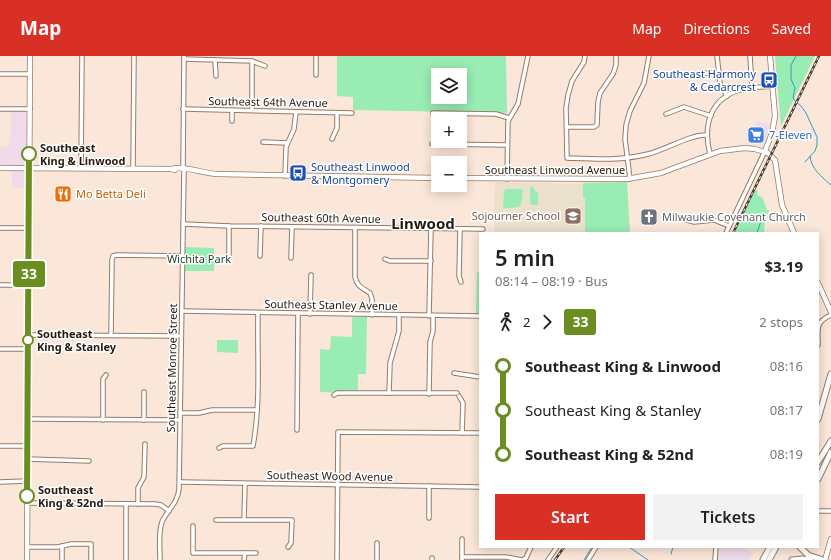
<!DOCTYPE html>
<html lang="en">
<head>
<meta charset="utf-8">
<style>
  :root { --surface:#fff; --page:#f2f2f2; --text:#222; --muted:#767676; --accent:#d93025 }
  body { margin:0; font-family:"Noto Sans",sans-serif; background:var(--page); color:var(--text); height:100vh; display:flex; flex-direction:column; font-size:15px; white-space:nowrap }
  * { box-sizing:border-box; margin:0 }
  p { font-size:13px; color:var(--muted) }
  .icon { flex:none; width:22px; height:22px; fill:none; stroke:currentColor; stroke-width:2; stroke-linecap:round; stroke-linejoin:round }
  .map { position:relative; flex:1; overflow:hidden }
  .panel { position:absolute; left:479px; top:176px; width:340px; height:316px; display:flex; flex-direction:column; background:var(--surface); border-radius:0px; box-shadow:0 2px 10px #0003 }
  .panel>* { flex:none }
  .badge { padding:0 8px; border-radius:3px; font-size:14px; line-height:26px }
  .controls { position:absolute; left:431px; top:12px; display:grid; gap:8px }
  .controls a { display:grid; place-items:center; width:36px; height:36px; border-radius:0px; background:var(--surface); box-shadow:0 2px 10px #0003; font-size:20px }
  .map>.badge { position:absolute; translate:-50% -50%; box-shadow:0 0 0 2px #fff }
  .legs { display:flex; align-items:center; gap:6px; height:44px; padding:0 16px; font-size:13px }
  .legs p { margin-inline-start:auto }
  .head { display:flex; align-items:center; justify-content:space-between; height:68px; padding:0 16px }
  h1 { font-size:22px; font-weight:600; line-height:30px }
  .cta { display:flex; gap:8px; margin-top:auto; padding:8px 16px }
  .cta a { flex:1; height:46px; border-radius:0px; background:var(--accent); color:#fff; font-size:16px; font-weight:600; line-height:46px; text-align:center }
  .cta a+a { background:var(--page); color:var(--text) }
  ul { padding:0 16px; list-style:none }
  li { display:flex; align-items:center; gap:14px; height:44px; font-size:15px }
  li i { display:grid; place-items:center; width:6px; height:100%; margin:0 5px; background:currentColor }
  li i::after { content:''; width:10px; height:10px; margin:-5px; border:3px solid; border-radius:50%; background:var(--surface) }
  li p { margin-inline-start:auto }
  li:first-child i { background:linear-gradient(#0000 50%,currentColor 0) }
  li:last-child i { background:linear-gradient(currentColor 50%,#0000 0) }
  header { display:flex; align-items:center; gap:24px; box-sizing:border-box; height:56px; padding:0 20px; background:var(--accent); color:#fff }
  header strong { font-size:19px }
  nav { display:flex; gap:22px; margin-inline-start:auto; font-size:14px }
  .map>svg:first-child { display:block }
  .commercial { fill:#efdbe9 }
  .education { fill:#ebe0cc }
  .green { fill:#99ecb3; fill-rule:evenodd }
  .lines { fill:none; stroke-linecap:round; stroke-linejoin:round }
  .stream { stroke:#349cbb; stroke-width:1 }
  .minor-casing { stroke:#977a65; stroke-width:5.5 }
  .major-casing { stroke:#977a65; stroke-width:6 }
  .highway-casing { stroke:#977a65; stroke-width:7 }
  .minor { stroke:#fff; stroke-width:3.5 }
  .major { stroke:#fff; stroke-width:4.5 }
  .highway { stroke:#fff; stroke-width:5 }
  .rail-casing { stroke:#483c32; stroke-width:2.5 }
  .rail { stroke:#fff; stroke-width:1; stroke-dasharray:3; stroke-linecap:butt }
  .line-1-casing { stroke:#fff; stroke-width:9 }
  .line-1 { stroke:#6b8e23; stroke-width:6 }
  .stop-1-dot { fill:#fff; stroke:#6b8e23; stroke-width:2 }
  .labels { text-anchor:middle; stroke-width:3; stroke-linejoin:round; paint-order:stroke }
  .transit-label { font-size:11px; fill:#164399; stroke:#fff; text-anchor:end }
  .street-label { font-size:11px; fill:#251a11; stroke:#fff }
  .shop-label { font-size:11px; fill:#366cbe; stroke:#fff; text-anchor:start }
  .stop-label { font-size:11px; font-weight:bold; fill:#251a11; stroke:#fff; text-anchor:start }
  .food-label { font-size:11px; fill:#c56008; stroke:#fff; text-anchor:start }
  .education-label { font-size:11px; fill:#785e54; stroke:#fff; text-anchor:end }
  .worship-label { font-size:11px; fill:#5b616d; stroke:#fff; text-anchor:start }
  .park-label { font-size:11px; fill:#163e25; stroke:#fff }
  .district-label { font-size:15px; font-weight:bold; fill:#251a11; stroke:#fff }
</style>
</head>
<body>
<header>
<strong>Map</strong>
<nav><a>Map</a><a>Directions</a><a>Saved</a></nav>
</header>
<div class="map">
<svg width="831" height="504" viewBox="0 0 831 504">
  <rect width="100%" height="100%" fill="#fbe7d9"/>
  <!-- commercial -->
  <g class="commercial">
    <polygon points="11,51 26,51 26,132 12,132 12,115 0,115 0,91 9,91 9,82 11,81"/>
    <polygon points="756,65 770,68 765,87 762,89 750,87 755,74"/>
    <polygon points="719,491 741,491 753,497 750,504 718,504"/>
  </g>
  <!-- education -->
  <polygon class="education" points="495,126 583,128 583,142 585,142 585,177 494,177"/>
  <!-- green -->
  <g class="green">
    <path d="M 337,0 L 506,0 L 507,57 L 353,54 L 353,41 L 337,40 ZM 438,19 L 460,19 L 460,41 L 438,41 Z"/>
    <polygon points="775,0 815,0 781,70"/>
    <polygon points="627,126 630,177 585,177 585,142 583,142 583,127"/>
    <polygon points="533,130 534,134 538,137 538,149 532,149 530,147 530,131"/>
    <polygon points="506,133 523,133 522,143 520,150 513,152 503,152 504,135"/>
    <polygon points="755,134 758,135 757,139 763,142 767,154 769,154 765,165 764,177 734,177"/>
    <polygon points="185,191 214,192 214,215 185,215"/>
    <polygon points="477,216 480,216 480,257 476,257"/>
    <polygon points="352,261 367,261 366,318 358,318 358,334 346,334 346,337 320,336 320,293 330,294 331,280 352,281"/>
    <polygon points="217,284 238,284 238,297 217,296"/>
  </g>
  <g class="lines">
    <!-- stream -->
    <g class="stream">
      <polyline points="796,0 791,9 791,23 795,32 793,41 795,45 801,50 806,57 817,81 817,89 815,95 805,106"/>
      <path d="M 810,100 C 811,113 822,121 831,129"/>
      <polyline points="757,177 764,156"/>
      <polyline points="629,491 648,504"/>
      <polyline points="671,498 673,491"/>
      <polyline points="584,504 592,491"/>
    </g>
    <!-- minor casing -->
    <g class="minor-casing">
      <g id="minor">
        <path d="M 585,0 L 584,6 L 572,25 L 568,39 L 566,52 L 567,102 C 594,103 621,105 648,98 C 665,94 691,78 707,79"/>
        <polyline points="717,0 720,27 727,40"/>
        <polyline points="750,0 752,31"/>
        <polyline points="184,3 252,5 265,10"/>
        <polyline points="215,4 216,20"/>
        <polyline points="0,18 30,18"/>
        <polyline points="316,19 316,0"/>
        <polyline points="680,20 719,16"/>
        <polyline points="0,53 30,53"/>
        <polyline points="183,53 352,57"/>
        <polyline points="252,54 252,5"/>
        <polyline points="433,57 496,58 509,62"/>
        <polyline points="666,58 684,51 711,60"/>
        <polyline points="232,65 232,54"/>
        <polyline points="567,71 594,71 597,69 598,46 600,37 613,18 616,9 616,0"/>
        <polyline points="332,83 337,72 337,57"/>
        <polyline points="263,86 287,87"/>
        <polyline points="432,88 507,89"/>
        <path d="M 710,98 C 703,71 709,44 739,34 C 750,31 762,31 773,30"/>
        <polyline points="81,112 82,0"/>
        <polyline points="133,112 134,0"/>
        <polyline points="183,112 184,0"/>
        <polyline points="285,120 286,91 294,73 296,56"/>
        <polyline points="507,123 508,65 518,48 528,0"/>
        <polyline points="630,123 625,83 626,69 630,55 644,27 649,0"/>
        <polyline points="687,164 694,166 714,164 729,170"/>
        <polyline points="183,168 229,170 483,173"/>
        <polyline points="0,172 29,172"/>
        <path d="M 355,172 L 355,221 C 357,231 363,232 370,237 L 372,243 L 372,259"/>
        <polyline points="460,173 459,220 461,226"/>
        <polyline points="726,177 765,95"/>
        <polyline points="229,199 229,170"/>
        <polyline points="260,200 261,170"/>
        <polyline points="291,202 292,171"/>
        <polyline points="385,203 390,205 431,205"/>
        <polyline points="0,229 29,229"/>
        <polyline points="182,255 480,260"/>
        <polyline points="310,258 311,219"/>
        <polyline points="429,260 431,173"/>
        <polyline points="28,279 181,280"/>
        <polyline points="111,279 112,204 113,200 117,199 183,200"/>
        <path d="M 818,289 C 818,273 815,266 831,259"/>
        <polyline points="0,293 28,293"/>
        <polyline points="454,317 480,321"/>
        <polyline points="144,336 144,364"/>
        <polyline points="389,337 390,307 399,275 399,259"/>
        <polyline points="429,338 430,286 433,275 433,260"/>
        <polyline points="334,339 337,337 457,337"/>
        <polyline points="459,340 463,347 462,377"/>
        <polyline points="180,357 199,357 212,354 257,354"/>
        <polyline points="28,363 179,364"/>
        <polyline points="103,364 103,323 106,319"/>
        <polyline points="297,374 298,257"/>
        <polyline points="0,390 27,390"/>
        <path d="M 219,392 L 223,390 L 253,390 C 261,346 257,301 258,257"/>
        <polyline points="27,403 89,405"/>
        <polyline points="0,426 27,425"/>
        <polyline points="180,426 480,431"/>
        <polyline points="429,430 429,462"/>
        <polyline points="27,447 155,448 161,449 169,455"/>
        <polyline points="138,448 138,432 144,421 145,388"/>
        <polyline points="818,455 831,455"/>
        <polyline points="216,464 292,464 291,487 288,491"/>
        <polyline points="244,464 245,428"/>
        <polyline points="193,470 193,497 256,497"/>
        <polyline points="62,490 62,504"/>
        <polyline points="27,491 58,491 71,488 91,488 91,504"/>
        <polyline points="462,501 506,501 522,504 526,502 531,491"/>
        <polyline points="432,502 432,504"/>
        <polyline points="126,504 126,448"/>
        <path d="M 160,504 C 160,492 158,477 162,466 C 167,454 178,447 179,433 L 184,115"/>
        <polyline points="244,504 245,497"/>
        <polyline points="337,504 338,376 480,377"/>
        <polyline points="377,504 377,487"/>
        <polyline points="462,504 462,483"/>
        <polyline points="548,504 557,491"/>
        <polyline points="588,504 596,491"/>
        <polyline points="715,504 716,491"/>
      </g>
    </g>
    <!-- major casing -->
    <g class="major-casing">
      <g id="major">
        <polyline points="765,95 772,77 775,60 770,0"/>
        <polyline points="0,112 172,113 175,114"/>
        <path d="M 172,113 C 182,109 205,118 218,118 L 438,122"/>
        <polyline points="460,122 627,123 661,117 720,95 745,92 755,93 768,97 775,104 782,149 794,177"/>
        <polyline points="818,227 831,256"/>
        <polyline points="27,504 30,0"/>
        <polyline points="825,504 831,483"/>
      </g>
    </g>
    <!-- highway casing -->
    <g class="highway-casing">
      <g id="highway">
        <polyline points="818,363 831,318"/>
        <polyline points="818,406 831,385"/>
        <polyline points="818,423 831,396"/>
        <polyline points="800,491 808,499 823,504"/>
        <polyline points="763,504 770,491"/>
        <polyline points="769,504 776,491"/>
        <polyline points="792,504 802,503 811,504"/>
      </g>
    </g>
    <!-- minor -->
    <use href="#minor" class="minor"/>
    <!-- major -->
    <use href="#major" class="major"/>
    <!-- highway -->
    <use href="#highway" class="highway"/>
    <!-- rail casing -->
    <g class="rail-casing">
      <g id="rail">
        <polyline points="733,177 819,0"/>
        <polyline points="555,504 564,491"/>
      </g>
    </g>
    <!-- rail -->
    <use href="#rail" class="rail"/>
  </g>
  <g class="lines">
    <!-- line-1 casing -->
    <g class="line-1-casing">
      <polyline id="line-1" points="27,440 29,98"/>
    </g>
    <!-- line-1 -->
    <use href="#line-1" class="line-1"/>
  </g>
  <!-- icons -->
  <defs>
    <g id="bus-square" transform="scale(0.9)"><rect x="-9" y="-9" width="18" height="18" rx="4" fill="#1a4fb4" stroke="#fff"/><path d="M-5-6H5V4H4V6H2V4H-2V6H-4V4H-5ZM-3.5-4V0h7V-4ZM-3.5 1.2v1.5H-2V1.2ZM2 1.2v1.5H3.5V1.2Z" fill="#fff"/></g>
    <g id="supermarket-square" transform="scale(0.9)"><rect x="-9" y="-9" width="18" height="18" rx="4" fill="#3f7fe0" stroke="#fff"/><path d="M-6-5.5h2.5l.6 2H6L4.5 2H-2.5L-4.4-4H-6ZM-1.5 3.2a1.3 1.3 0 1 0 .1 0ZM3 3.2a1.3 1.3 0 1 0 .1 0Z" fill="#fff"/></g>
    <g id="restaurant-square" transform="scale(0.9)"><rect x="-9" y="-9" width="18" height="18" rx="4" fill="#e8710a" stroke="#fff"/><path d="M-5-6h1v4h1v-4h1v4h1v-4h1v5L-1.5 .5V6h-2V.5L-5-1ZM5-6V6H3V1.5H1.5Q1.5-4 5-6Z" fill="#fff"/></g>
    <g id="school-square" transform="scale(0.9)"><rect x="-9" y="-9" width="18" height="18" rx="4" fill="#8d6e63" stroke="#fff"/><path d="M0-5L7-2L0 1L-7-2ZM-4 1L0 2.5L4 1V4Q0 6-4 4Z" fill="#fff"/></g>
    <g id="church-square" transform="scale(0.9)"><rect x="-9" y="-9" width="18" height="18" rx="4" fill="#6b7280" stroke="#fff"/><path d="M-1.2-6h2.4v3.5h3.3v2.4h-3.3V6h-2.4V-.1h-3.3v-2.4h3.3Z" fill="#fff"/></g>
  </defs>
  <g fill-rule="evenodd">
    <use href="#bus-square" x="769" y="24"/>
    <use href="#supermarket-square" x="756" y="79"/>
    <use href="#bus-square" x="298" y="117"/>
    <use href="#restaurant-square" x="63" y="138"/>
    <use href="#school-square" x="573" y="160"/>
    <use href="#church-square" x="649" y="161"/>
  </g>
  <!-- markers -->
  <g class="stop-1-dot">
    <circle cx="29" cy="98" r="7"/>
    <circle cx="28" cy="284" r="5"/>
    <circle cx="27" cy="440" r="7"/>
  </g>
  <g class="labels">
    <!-- transit labels -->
    <g class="transit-label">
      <text x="756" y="22">Southeast Harmony<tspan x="756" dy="13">&amp; Cedarcrest</tspan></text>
      <text x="311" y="115" text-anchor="start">Southeast Linwood<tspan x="311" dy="13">&amp; Montgomery</tspan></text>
    </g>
    <!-- street labels -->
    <g class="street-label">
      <text transform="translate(268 46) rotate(1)" y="4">Southeast 64th Avenue</text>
      <text x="555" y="118">Southeast Linwood Avenue</text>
      <text transform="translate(321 162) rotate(1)" y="4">Southeast 60th Avenue</text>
      <text transform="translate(331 249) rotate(1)" y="4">Southeast Stanley Avenue</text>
      <text transform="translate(172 312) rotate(-89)" y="4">Southeast Monroe Street</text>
      <text transform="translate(330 420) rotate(1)" y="4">Southeast Wood Avenue</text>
    </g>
    <!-- shop labels -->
    <g class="shop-label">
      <text x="769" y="83">7-Eleven</text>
    </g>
    <!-- stop labels -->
    <g class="stop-label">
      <text x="40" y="96">Southeast<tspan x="40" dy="13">King &amp; Linwood</tspan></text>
      <text x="37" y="282">Southeast<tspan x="37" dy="13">King &amp; Stanley</tspan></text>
      <text x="38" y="438">Southeast<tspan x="38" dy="13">King &amp; 52nd</tspan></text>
    </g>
    <!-- food labels -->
    <g class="food-label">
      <text x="76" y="142">Mo Betta Deli</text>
    </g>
    <!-- education labels -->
    <g class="education-label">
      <text x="560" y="164">Sojourner School</text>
    </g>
    <!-- worship labels -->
    <g class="worship-label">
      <text x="662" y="165">Milwaukie Covenant Church</text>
    </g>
    <!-- park labels -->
    <g class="park-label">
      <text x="199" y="207">Wichita Park</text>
    </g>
    <!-- district labels -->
    <g class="district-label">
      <text x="423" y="173">Linwood</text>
    </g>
  </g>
</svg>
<div class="controls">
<a><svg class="icon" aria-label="layers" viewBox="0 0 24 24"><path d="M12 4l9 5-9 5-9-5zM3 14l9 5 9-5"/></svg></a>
<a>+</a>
<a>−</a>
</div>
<b class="badge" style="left:29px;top:218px;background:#6b8e23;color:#fff">33</b>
<section class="panel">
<div class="head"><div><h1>5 min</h1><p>08:14 – 08:19 · Bus</p></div><b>$3.19</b></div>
<div class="legs"><svg class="icon" aria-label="walk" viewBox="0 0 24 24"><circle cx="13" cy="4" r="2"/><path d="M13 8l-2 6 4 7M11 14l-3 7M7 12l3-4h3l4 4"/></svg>2<svg class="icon" aria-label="forward" viewBox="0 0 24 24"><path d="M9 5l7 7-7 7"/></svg><b class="badge" style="background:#6b8e23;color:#fff">33</b><p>2 stops</p></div>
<ul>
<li><i style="color:#6b8e23"></i><b>Southeast King &amp; Linwood</b><p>08:16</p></li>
<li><i style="color:#6b8e23"></i><span>Southeast King &amp; Stanley</span><p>08:17</p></li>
<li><i style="color:#6b8e23"></i><b>Southeast King &amp; 52nd</b><p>08:19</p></li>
</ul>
<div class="cta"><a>Start</a><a>Tickets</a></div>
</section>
</div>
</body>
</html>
